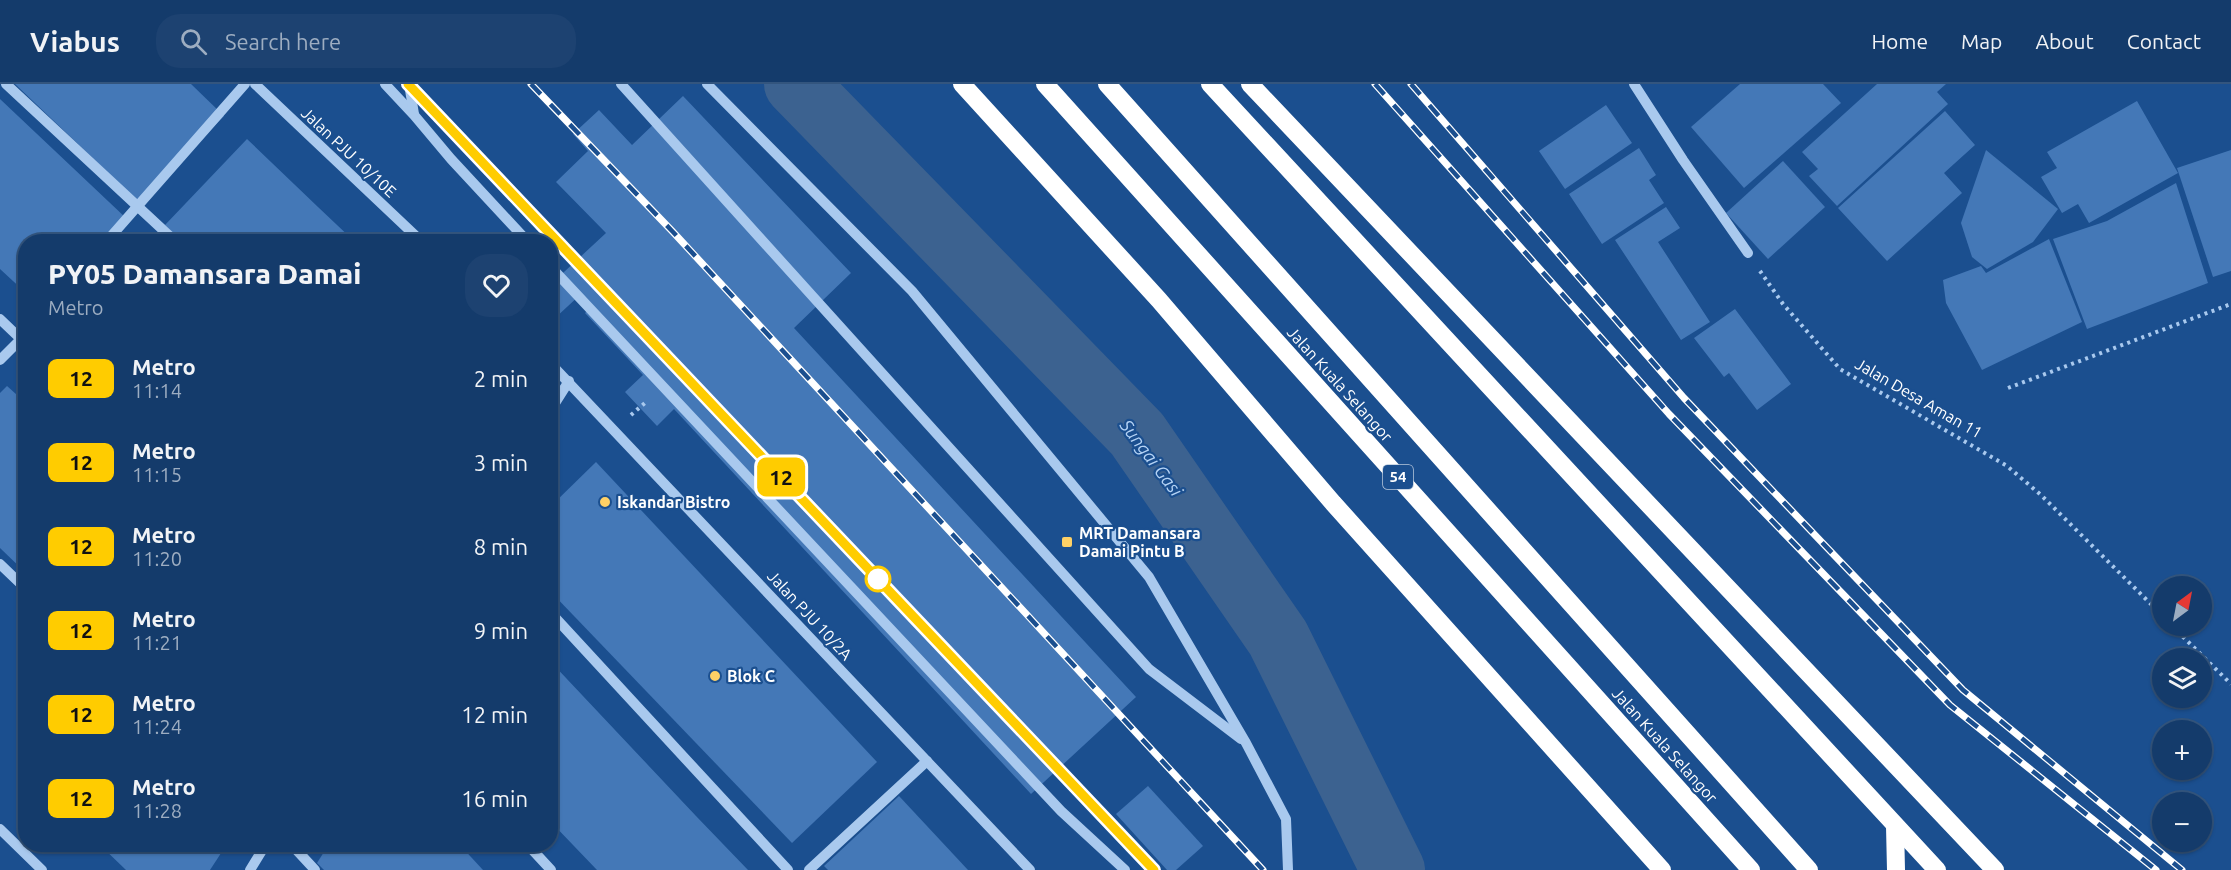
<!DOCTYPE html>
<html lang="en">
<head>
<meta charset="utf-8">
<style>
  :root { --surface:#143b6b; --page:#1d4271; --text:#f1f3f6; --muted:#9dadc1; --line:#33557e }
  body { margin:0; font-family:Ubuntu,sans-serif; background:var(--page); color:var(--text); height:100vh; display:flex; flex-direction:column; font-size:22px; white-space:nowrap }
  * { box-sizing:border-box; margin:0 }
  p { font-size:20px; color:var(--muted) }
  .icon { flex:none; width:33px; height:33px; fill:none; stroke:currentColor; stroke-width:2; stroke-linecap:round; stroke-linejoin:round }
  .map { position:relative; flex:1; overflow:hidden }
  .details { position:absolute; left:18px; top:150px; width:540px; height:618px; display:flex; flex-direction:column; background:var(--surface); border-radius:24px; box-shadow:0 2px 4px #0004,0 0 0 2px var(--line) }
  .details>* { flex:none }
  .badge { padding:0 12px; border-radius:9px; font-size:21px; line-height:39px }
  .needle { width:39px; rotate:32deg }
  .fabs { position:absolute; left:2152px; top:492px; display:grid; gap:12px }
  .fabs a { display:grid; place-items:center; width:60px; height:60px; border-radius:50%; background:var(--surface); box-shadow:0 2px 4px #0004,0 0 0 2px var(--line); font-size:30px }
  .map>.badge { position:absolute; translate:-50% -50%; box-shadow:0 0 0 3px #fff }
  .round { display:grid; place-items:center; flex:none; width:63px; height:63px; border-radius:24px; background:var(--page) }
  .headline { display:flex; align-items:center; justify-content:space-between; height:102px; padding:0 30px }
  h1 { font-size:28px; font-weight:800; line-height:45px }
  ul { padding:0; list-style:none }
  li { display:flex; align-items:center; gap:18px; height:84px; padding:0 30px }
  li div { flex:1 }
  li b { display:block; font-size:22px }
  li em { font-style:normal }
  li .badge { min-width:66px; font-weight:700; text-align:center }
  header { display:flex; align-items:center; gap:36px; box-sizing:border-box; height:84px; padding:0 30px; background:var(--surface); border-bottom:2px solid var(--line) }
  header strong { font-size:28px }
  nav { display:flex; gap:33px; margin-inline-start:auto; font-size:21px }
  .search { width:420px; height:54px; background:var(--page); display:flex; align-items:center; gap:15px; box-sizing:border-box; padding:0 21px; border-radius:24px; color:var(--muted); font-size:22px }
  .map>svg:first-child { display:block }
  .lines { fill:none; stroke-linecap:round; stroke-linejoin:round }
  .river { stroke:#3c6290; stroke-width:64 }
  .building { fill:#4478b7 }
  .path { stroke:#a9c9ee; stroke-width:4; stroke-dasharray:3 4.5; stroke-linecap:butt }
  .minor { stroke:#a9c9ee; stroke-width:10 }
  .highway { stroke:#fff; stroke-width:18 }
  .rail-casing { stroke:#fff; stroke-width:7 }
  .rail { stroke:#1b4f8f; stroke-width:4.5; stroke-dasharray:14; stroke-linecap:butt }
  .line-casing { stroke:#fff; stroke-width:14 }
  .line { stroke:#fc0; stroke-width:9 }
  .poi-dot { fill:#ffd166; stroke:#1b4f8f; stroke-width:2 }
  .stop-dot { fill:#fff; stroke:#fc0; stroke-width:3 }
  .labels { text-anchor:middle; stroke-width:4.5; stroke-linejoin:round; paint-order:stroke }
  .shield { fill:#1b4f8f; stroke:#bbcadd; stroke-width:1.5 }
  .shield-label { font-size:15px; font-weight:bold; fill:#fff }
  .street-label { font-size:16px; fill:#fff; stroke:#1b4f8f }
  .poi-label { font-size:16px; font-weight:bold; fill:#fff; stroke:#1b4f8f; text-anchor:start }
  .water-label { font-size:18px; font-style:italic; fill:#b5d3f5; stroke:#1b4f8f }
</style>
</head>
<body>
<header>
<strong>Viabus</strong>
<div class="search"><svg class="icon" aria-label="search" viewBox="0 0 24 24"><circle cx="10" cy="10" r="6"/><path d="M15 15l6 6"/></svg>Search here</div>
<nav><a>Home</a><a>Map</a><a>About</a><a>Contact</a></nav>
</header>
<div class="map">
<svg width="2231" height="786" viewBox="0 0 2231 786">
  <rect width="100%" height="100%" fill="#1b4f8f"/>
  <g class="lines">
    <!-- river -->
    <polyline class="river" points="796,0 1137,350 1278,554 1393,786"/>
  </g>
  <!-- building -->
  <g class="building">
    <polygon points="15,0 191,0 224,32 140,119"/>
    <polygon points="1740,0 1823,0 1841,19 1744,104 1691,43"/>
    <polygon points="1877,0 1946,0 1937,8 1948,20 1837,122 1809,92 1818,85 1802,68"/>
    <polygon points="683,12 851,189 794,244 1136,613 1031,710 674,325 657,342 625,308 643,291 585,229 592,222 581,210 554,235 550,231 550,201 606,149 556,98 588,67 573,50 599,26 632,61"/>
    <polygon points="0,15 127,135 105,158 26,158 26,209 0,185"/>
    <polygon points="2137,17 2178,89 2089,139 2078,120 2062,129 2041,93 2057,84 2047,68"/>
    <polygon points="1606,21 1632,59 1565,105 1539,67"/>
    <polygon points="1945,27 1975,61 1944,89 1962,109 1887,177 1838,124"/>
    <polygon points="247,55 318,123 355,158 183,158 165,141"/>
    <polygon points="1639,64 1656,91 1649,96 1664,119 1602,160 1569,110"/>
    <polygon points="1986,66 2058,125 2033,158 1987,185 1972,173 1961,139"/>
    <polygon points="2231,66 2231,187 2213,193 2177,84"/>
    <polygon points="1783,77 1825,123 1768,175 1726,129"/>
    <polygon points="2176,99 2208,199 2087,245 2053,155 2107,137"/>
    <polygon points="1666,123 1680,144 1658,158 1710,238 1681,256 1615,156"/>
    <polygon points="2049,155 2082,238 1982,286 1946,219 1943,196 1981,182 1986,189"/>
    <polygon points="1735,225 1791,300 1757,326 1729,289 1724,293 1694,254"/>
    <polygon points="7,302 26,319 26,489 0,464 0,309"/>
    <polygon points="596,378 877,678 792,759 550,507 550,423"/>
    <polygon points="550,577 696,732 748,786 597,786 550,737"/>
    <polygon points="1148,702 1203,762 1176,786 1167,786 1116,730"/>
    <polygon points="899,712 968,786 828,786 824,782"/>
    <polygon points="99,760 227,760 210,786 126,786"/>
    <polygon points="329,760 459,760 483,786 324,786 317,779"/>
  </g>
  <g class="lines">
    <!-- path -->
    <g class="path">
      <polyline points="1760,187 1783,220 1840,285 2007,382 2041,411 2163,532"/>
      <polyline points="2008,304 2231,220"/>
      <polyline points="631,331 646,318"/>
      <polyline points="2172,542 2231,600"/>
    </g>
    <!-- minor -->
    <g class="minor">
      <polyline points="6,0 176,158"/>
      <polyline points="255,0 422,158"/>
      <polyline points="385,0 414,31 451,75 528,158"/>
      <polyline points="409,0 414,30"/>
      <polyline points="621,0 1149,585 1241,655"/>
      <polyline points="707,0 912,207 1149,493 1246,659 1286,735 1288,786"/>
      <polyline points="1634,0 1683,76 1748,169"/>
      <polyline points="106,158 245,0"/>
      <polyline points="550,182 1061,727 1125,786"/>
      <polyline points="0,235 25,259"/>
      <polyline points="0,276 26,250"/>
      <polyline points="550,279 1030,786"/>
      <polyline points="550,327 569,297"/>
      <polyline points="0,480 26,505"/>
      <polyline points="550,528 788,786"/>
      <polyline points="0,745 42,786"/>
      <polyline points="291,760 315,786"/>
      <polyline points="527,760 551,786"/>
      <polyline points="250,786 266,760"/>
      <polyline points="809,786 927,677"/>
    </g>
    <!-- highway -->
    <g class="highway">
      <polyline points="962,0 1159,216 1333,419 1662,786"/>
      <polyline points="1045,0 1751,786"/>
      <polyline points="1107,0 1809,786"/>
      <polyline points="1210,0 1937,786"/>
      <polyline points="1250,0 1995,786"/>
      <polyline points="1895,742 1896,786"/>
    </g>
    <!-- rail casing -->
    <g class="rail-casing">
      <g id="rail">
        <polyline points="408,0 1154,786"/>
        <polyline points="531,0 673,148 1263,786"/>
        <polyline points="1375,0 1669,330 1950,621 2156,786"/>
        <polyline points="1411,0 1684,314 1963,606 2182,786"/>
      </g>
    </g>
    <!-- rail -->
    <use href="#rail" class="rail"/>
  </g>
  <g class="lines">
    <!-- line casing -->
    <g class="line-casing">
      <polyline id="line" points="408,0 1154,786"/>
    </g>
    <!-- line -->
    <use href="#line" class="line"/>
  </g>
  <!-- markers -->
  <g class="poi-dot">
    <circle cx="605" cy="418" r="6"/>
    <rect x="1061" y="452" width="12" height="12" rx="3"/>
    <circle cx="715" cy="592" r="6"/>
  </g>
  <circle class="stop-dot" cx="878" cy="495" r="12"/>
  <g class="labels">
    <!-- shield labels -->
    <rect class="shield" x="1383" y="381" width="30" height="24" rx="4.5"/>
    <g class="shield-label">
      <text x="1398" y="398">54</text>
    </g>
    <!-- street labels -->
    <g class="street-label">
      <text transform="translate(349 68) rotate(43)" y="6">Jalan PJU 10/10E</text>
      <text transform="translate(1340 300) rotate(48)" y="6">Jalan Kuala Selangor</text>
      <text transform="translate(1919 314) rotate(30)" y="6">Jalan Desa Aman 11</text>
      <text transform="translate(810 531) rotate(47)" y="6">Jalan PJU 10/2A</text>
      <text transform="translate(1665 661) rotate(48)" y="6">Jalan Kuala Selangor</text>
    </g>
    <!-- poi labels -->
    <g class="poi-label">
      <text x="617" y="424">Iskandar Bistro</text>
      <text x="1079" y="455">MRT Damansara<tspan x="1079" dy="18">Damai Pintu B</tspan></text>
      <text x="727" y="598">Blok C</text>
    </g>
    <!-- water labels -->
    <g class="water-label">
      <text transform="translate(1151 374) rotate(53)" y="6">Sungai Gasi</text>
    </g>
  </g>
</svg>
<div class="fabs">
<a><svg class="needle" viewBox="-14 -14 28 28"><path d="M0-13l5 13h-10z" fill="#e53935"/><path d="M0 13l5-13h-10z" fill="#9dadc1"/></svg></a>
<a><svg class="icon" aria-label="layers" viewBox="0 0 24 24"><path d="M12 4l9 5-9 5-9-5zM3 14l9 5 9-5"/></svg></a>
<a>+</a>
<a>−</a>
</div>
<b class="badge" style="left:781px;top:393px;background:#fc0;color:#111">12</b>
<section class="details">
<div class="headline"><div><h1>PY05 Damansara Damai</h1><p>Metro</p></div><a class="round"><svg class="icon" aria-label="heart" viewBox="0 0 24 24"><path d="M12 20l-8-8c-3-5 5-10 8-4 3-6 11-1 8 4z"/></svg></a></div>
<ul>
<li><span class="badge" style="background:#fc0;color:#111">12</span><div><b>Metro</b><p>11:14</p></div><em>2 min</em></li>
<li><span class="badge" style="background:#fc0;color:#111">12</span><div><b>Metro</b><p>11:15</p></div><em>3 min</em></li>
<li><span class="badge" style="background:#fc0;color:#111">12</span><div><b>Metro</b><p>11:20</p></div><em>8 min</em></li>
<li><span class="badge" style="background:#fc0;color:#111">12</span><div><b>Metro</b><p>11:21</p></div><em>9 min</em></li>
<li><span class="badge" style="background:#fc0;color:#111">12</span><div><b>Metro</b><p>11:24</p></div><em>12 min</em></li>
<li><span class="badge" style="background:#fc0;color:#111">12</span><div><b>Metro</b><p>11:28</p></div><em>16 min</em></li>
</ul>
</section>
</div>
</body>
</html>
